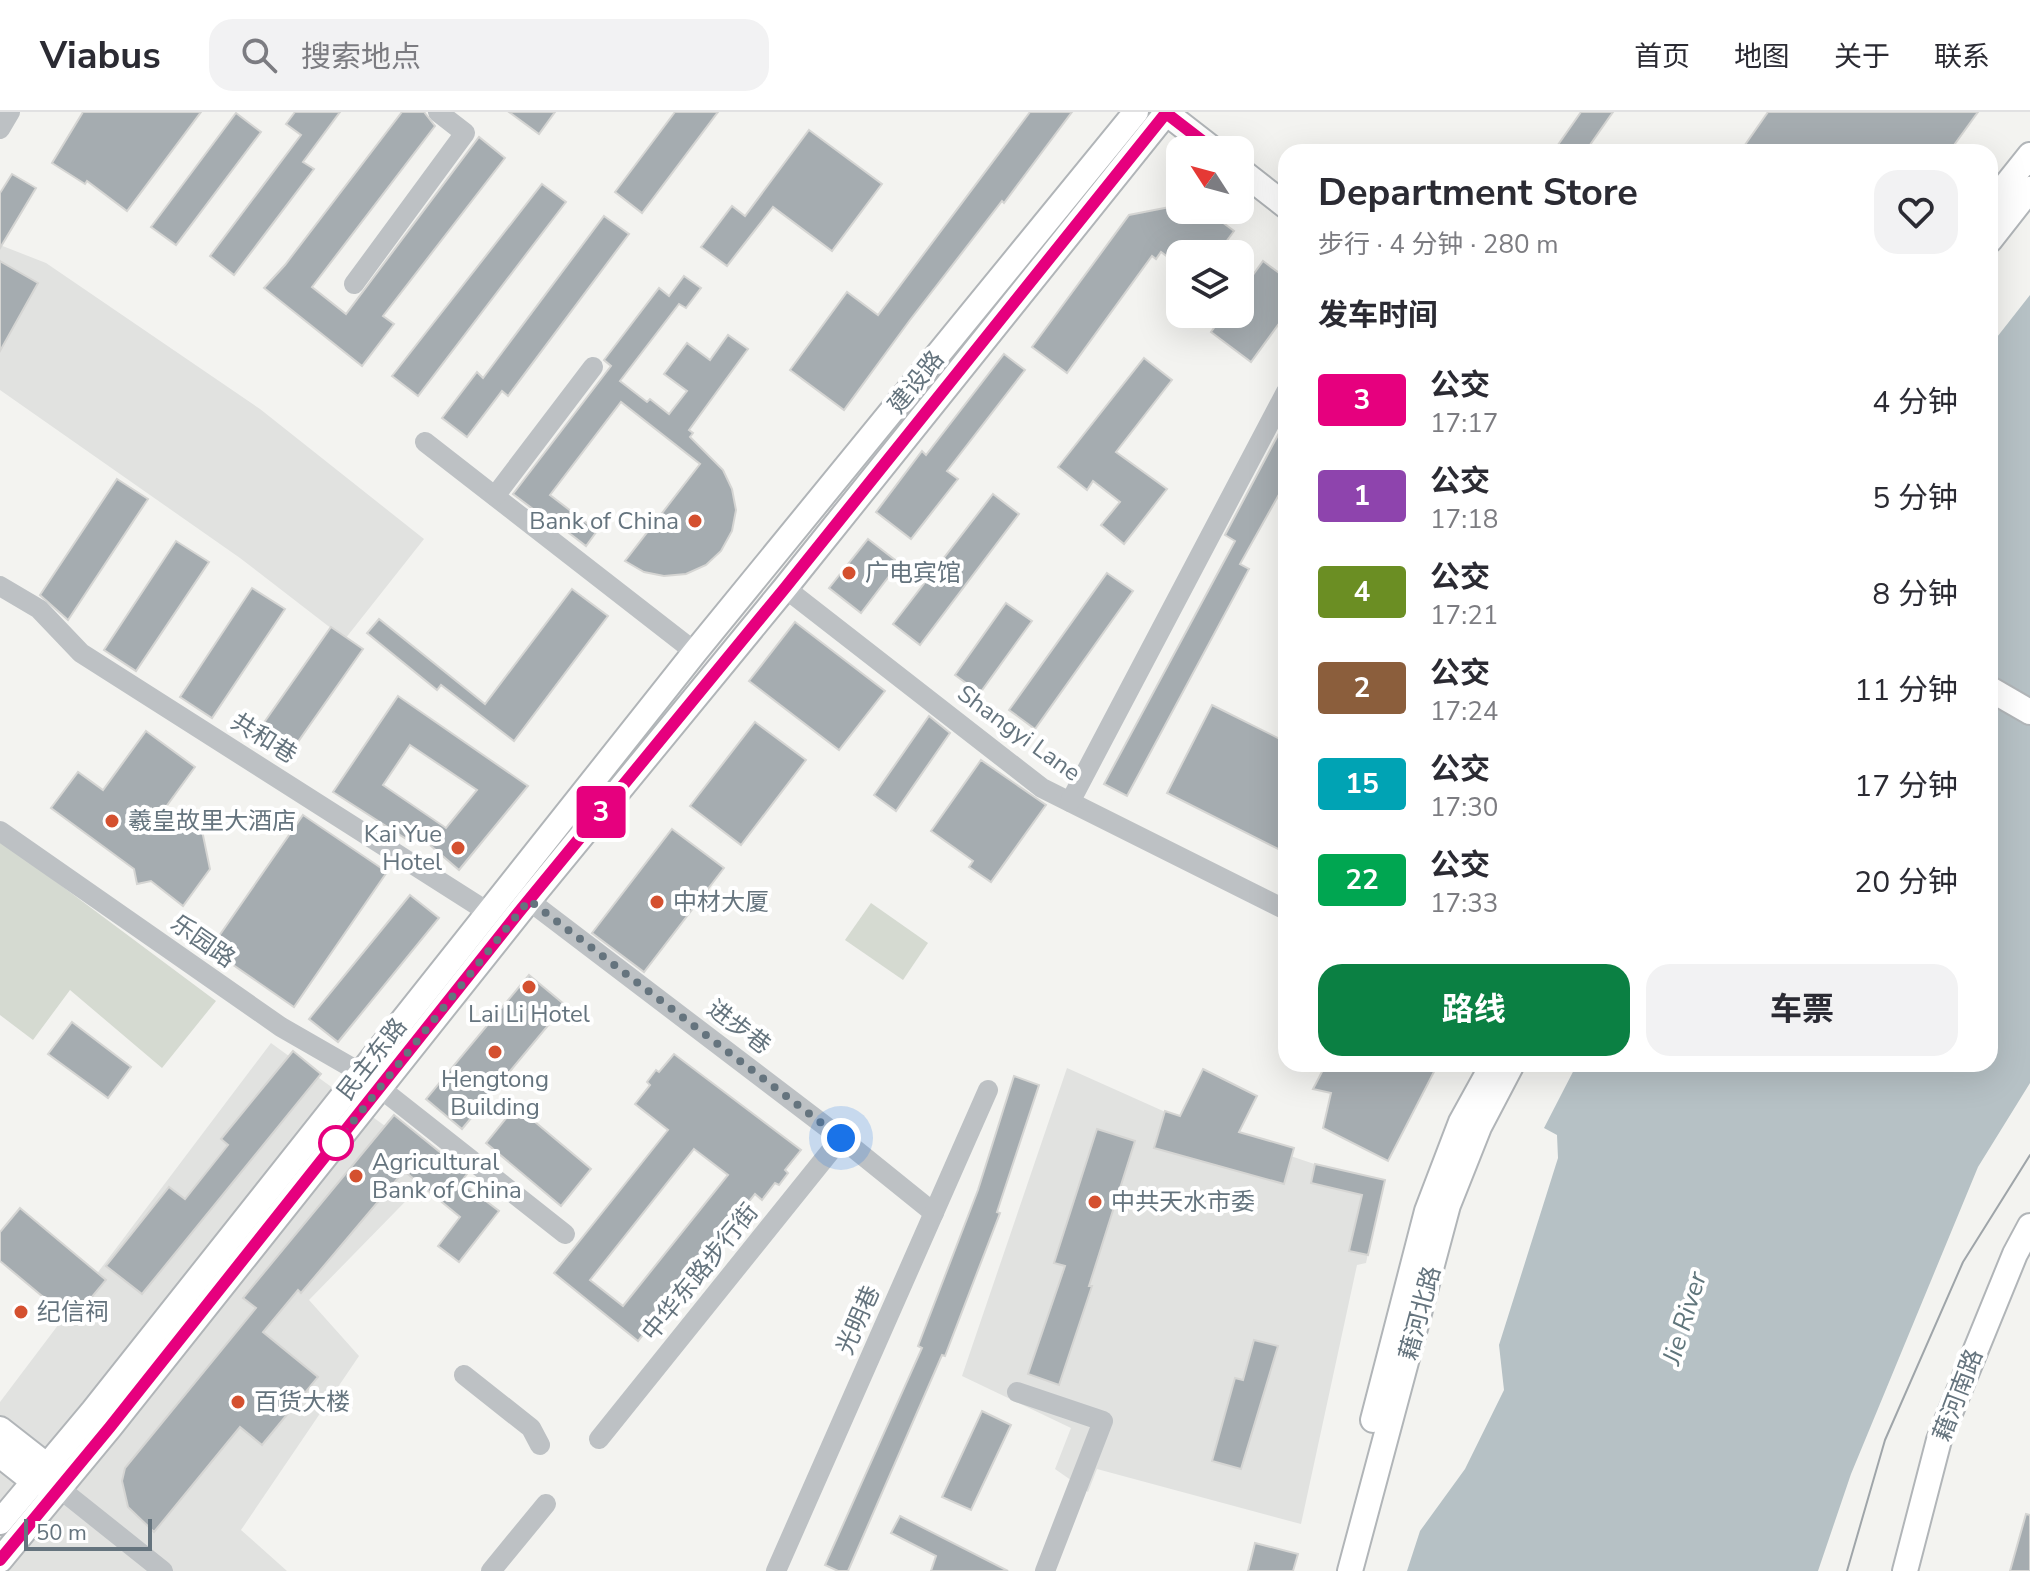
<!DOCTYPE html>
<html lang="zh">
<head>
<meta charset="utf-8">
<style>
  :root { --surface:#fff; --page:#f2f2f3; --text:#2b2b33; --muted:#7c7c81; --line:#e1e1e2; --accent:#0b8043 }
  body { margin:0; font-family:"Nunito Sans","Noto Sans SC",sans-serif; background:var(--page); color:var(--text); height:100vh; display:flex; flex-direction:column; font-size:30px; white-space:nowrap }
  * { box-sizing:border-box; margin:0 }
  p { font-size:26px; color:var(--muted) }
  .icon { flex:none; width:44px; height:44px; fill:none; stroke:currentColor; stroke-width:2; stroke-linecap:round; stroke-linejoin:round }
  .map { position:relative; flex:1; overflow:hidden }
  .sheet { position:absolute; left:1278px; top:32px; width:720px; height:928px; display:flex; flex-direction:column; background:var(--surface); border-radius:24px; box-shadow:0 8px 32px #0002 }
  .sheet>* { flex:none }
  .badge { padding:0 16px; border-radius:6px; font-size:28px; line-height:52px }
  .needle { width:52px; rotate:306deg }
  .controls { position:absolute; left:1166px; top:24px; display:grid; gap:16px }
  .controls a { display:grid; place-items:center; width:88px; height:88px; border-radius:16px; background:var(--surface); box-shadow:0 8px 32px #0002; font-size:40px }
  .scale { position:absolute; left:24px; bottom:20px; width:128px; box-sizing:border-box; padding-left:8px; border:4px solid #65747e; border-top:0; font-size:22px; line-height:28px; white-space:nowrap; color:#65747e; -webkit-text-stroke:6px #fff; paint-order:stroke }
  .you { position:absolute; width:40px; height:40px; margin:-20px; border:6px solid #fff; border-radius:50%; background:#1a73e8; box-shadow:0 0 0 12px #1a73e833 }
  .map>.badge { position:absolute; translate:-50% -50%; box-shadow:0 0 0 4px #fff }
  h2 { padding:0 40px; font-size:30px; line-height:72px }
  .round { display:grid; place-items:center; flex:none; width:84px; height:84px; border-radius:24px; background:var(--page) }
  .head { display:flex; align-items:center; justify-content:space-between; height:136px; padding:0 40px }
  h1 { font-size:38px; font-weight:700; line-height:60px }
  .action { display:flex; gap:16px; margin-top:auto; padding:16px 40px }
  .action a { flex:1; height:92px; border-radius:24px; background:var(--accent); color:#fff; font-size:32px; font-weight:700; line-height:92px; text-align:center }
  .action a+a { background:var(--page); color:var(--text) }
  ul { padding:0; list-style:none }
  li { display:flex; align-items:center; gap:24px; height:96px; padding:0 40px }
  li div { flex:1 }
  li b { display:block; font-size:30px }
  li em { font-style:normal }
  li .badge { min-width:88px; font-weight:700; text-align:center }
  header { display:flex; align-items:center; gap:48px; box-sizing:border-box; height:112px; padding:0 40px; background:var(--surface); border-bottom:2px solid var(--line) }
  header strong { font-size:38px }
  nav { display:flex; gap:44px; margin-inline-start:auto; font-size:28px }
  .search { width:560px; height:72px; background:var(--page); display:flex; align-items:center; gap:20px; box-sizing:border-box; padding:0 28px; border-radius:24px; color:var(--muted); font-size:30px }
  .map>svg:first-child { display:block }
  .built { fill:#e1e2e0 }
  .green { fill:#d5dad1 }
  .water { fill:#b6c1c5 }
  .building { fill:#a5acb0; stroke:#d5d5d3; stroke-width:2; fill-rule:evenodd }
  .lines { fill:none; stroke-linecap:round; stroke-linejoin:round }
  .major-casing { stroke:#b1b5b8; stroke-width:28 }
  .minor { stroke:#bdc1c4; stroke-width:20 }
  .major { stroke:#fff; stroke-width:24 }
  .tram { stroke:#9fa5a9; stroke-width:2 }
  .line-casing { stroke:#fff; stroke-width:18 }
  .line { stroke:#e6007e; stroke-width:12 }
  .walk { stroke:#65747e; stroke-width:8; stroke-dasharray:0 14.4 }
  .poi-dot { fill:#d4502f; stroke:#fff; stroke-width:3 }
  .stop-dot { fill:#fff; stroke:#e6007e; stroke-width:4 }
  .labels { text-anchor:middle; stroke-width:8; stroke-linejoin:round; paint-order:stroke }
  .street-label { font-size:24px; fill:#65747e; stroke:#fff }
  .poi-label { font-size:24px; fill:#65747e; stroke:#fff; text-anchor:start }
  .water-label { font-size:26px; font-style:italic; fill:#60767c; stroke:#fff }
</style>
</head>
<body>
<header>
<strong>Viabus</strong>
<div class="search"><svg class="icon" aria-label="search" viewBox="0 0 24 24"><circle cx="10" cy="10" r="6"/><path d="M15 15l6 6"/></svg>搜索地点</div>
<nav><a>首页</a><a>地图</a><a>关于</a><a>联系</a></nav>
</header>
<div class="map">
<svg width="2030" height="1459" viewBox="0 0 2030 1459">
  <rect width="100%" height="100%" fill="#f3f3f0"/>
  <!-- built -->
  <g class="built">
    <polygon points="0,133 46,151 260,297 424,427 345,527 240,446 0,278"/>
    <polygon points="271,931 440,1054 309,1188 359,1244 241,1418 287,1459 0,1459 0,1290"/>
    <polygon points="1067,956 1181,1007 1382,1075 1366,1151 1357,1153 1301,1412 1097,1357 1088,1380 1055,1357 1071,1316 962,1264"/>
  </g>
  <!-- green -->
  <g class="green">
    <polygon points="0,728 216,889 162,956 70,878 33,928 0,903"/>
    <polygon points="871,791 928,831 903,868 845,828"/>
  </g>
  <!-- water -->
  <polygon class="water" points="2030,183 2030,971 1978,1055 1851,1362 1818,1459 1407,1459 1420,1419 1465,1357 1504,1278 1499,1233 1558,1046 1557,1023 1544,1016 1577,952 1990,952 1990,234"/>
  <!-- building -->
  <g class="building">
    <polygon points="83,0 201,0 127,99 87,69 85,72 52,51"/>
    <polygon points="295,0 340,0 303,50 314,57 234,163 210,144 301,23 286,12"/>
    <polygon points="402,0 424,0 435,14 312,175 346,202 479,25 505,46 383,204 394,212 362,254 264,176 285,153"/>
    <polygon points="509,0 555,0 539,22"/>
    <polygon points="675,0 718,0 642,101 615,80"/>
    <polygon points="1030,0 1072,0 1004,91 1002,89 910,208 844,298 790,258 847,180 878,203"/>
    <polygon points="1581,0 1613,0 1585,40 1553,40"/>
    <polygon points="1768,0 1978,0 1949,40 1740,40"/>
    <polygon points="236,1 261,20 176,133 151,115"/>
    <polygon points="809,18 882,72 832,139 773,95 727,154 701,135 732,94 745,104"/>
    <polygon points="12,62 36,76 0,136 0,81"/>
    <polygon points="542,72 566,90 418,284 392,264"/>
    <polygon points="1180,93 1180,98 1206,98 1234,119 1217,142 1180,142 1180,154 1161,140 1156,147 1152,144 1067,261 1032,235 1129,103"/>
    <polygon points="604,104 629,122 508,284 502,279 467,325 442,306 477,260 483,266"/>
    <polygon points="0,149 38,171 0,239"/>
    <polygon points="1263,149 1286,166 1286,202 1251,250 1211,220 1224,202 1240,202 1240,181"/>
    <polygon points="684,164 701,176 686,196 679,192 620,269 647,290 650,287 669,302 687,279 664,262 687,231 710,248 728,223 748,237 689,318 693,321 690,325 723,358 732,377 736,398 732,419 721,439 706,453 686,462 664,464 644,460 625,449 700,352 621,290 550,383 597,419 586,434 539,398 537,400 513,382 611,254 604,248 659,176 669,184"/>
    <polygon points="1004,242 1025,258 947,359 958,367 911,427 876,400 922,339 926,343"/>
    <polygon points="1144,246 1172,268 1116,340 1167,377 1124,432 1101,413 1120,390 1093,369 1087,378 1058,355"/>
    <polygon points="1286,308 1286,370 1240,452 1249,457 1127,684 1104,672 1235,429 1225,423"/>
    <polygon points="117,367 148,387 68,508 40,483"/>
    <polygon points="993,382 1019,402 920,533 893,512"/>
    <polygon points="868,427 899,451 861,501 829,476"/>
    <polygon points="176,429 209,450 136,559 104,538"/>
    <polygon points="1107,461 1133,479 1035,617 1009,598"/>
    <polygon points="252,476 285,497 212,606 180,585"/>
    <polygon points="572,477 608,504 514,629 441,573 437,578 367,521 379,507 485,592"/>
    <polygon points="1006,491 1032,509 980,581 955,563"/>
    <polygon points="795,510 885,579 839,638 749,569"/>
    <polygon points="331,515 363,537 288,644 256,622"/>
    <path d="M 398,584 L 528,674 L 459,758 L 416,721 L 411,730 L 333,680 ZM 410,633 L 477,678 L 446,716 L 383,673 Z"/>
    <polygon points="1212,593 1286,630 1286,741 1167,681"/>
    <polygon points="929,604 950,621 896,699 874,683"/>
    <polygon points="755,610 806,648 741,733 690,694"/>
    <polygon points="146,619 195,655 152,714 199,704 210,757 183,794 151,769 137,772 134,757 51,696 78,660 103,678"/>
    <polygon points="981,648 1046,693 991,770 969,755 973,749 931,719"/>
    <polygon points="303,703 387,760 294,895 210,837"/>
    <polygon points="672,717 724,756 644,860 592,821"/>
    <polygon points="410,783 439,806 338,930 309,907"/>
    <polygon points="529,863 565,893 462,1017 426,987"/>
    <polygon points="72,910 131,955 108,986 48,942"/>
    <polygon points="293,939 321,962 142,1182 106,1154 169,1075 185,1087 228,1033 221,1027"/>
    <path d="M 674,942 L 801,1038 L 785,1058 L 788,1061 L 779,1073 L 775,1071 L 762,1088 L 755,1082 L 638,1229 L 554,1161 L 668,1018 L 635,992 L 650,973 L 647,970 L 656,958 L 659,960 ZM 694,1037 L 728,1063 L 623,1194 L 590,1168 Z"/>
    <polygon points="1326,952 1438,952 1388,1049 1323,1016 1331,981 1313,977"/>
    <polygon points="1203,957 1257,984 1239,1020 1294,1036 1284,1072 1154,1036 1165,999 1180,1004"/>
    <polygon points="1014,964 1039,973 997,1100 1000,1101 945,1244 942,1243 848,1459 838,1459 825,1453 922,1236 918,1234 978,1078"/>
    <polygon points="516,994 591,1057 561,1094 486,1031"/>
    <polygon points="394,1003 467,1062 461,1070 499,1099 459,1150 438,1134 460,1105 404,1059 301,1181 298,1178 263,1220 318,1265 262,1333 240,1315 154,1420 128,1395 122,1369 125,1356 256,1196 243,1186"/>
    <polygon points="1097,1017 1135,1029 1089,1174 1092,1174 1059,1273 1028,1262 1065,1154 1054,1151"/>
    <polygon points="1315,1052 1385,1068 1368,1143 1349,1139 1362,1083 1311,1071"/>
    <polygon points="20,1096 106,1168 72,1209 0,1149 0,1120"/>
    <polygon points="1254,1228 1278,1234 1241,1357 1212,1349 1235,1266 1243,1268"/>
    <polygon points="982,1299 1011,1313 971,1398 942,1385"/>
    <polygon points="2026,1402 2030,1403 2030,1459 2010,1459"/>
    <polygon points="900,1404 1008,1459 931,1459 936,1444 891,1421"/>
    <polygon points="1255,1431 1298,1442 1293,1459 1248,1459"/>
  </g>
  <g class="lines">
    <!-- major casing -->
    <g class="major-casing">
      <g id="major">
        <polyline points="1165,0 1214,38"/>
        <polyline points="1240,58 1286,94"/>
        <polyline points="1990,93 2030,43"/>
        <polyline points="1990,128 2030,77"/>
        <polyline points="1990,577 2030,600"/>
        <polyline points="1373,1308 1427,1099 1461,1010 1493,952"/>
        <polyline points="0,1317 46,1353 54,1367"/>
        <polyline points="0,1343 33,1369 49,1373"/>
        <polyline points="0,1410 93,1299 695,540 1136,0"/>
        <polyline points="0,1448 110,1315 529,788 785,476 1167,0"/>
        <polyline points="1350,1459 1448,1093 1479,1015 1512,952"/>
        <polyline points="1905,1459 1939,1328 2015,1142 2030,1114"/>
      </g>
    </g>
    <!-- minor -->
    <g class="minor">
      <polyline points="0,17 10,0"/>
      <polyline points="354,172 465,21 438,0"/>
      <polyline points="425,330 695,540"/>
      <polyline points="495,384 593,255"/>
      <polyline points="0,474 39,497 81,541 502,809"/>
      <polyline points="785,476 1042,676 1286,798"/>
      <polyline points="1070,690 1286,280"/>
      <polyline points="0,719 281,915 361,961 565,1122"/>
      <polyline points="519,781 841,1026 934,1101"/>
      <polyline points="464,1263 531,1316 540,1333"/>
      <polyline points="1017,1280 1103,1309 1045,1459"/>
      <polyline points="599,1327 841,1026"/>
      <polyline points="59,1376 163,1459"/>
      <polyline points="491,1459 546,1392"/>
      <polyline points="776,1459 988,978"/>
    </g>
    <!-- major -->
    <use href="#major" class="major"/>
    <!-- tram -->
    <polyline class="tram" points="1847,1459 1885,1328 1963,1150 2030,1043"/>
  </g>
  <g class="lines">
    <!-- line casing -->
    <g class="line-casing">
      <polyline id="line" points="0,1448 110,1315 519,800 785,476 1166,1 1214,38"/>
    </g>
    <!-- line -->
    <use href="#line" class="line"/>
    <!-- walk -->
    <polyline class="walk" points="336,1031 529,788 841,1026"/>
  </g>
  <!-- markers -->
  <g class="poi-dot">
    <circle cx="695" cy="409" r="8"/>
    <circle cx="849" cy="461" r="8"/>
    <circle cx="112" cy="709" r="8"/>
    <circle cx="458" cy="736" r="8"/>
    <circle cx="657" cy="790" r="8"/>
    <circle cx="529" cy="875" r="8"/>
    <circle cx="495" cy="940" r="8"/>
    <circle cx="356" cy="1064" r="8"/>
    <circle cx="1095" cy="1090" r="8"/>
    <circle cx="21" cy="1200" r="8"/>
    <circle cx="238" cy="1290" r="8"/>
  </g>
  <circle class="stop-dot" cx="336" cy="1031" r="16"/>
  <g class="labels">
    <!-- street labels -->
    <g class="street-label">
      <text transform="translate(916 270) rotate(-51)" y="8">建设路</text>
      <text transform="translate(1019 621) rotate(36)" y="8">Shangyi Lane</text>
      <text transform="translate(264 626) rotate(32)" y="8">共和巷</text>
      <text transform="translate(203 829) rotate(35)" y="8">乐园路</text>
      <text transform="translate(739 915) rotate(37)" y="8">进步巷</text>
      <text transform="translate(372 947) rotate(-52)" y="8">民主东路</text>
      <text transform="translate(700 1160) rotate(-51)" y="8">中华东路步行街</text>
      <text transform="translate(1420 1201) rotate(-75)" y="8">藉河北路</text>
      <text transform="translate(858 1208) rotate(-66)" y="8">光明巷</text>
      <text transform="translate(1958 1283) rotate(-69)" y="8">藉河南路</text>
    </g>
    <!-- poi labels -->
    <g class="poi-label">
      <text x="679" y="417" text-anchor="end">Bank of China</text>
      <text x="865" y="469">广电宾馆</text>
      <text x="128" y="717">羲皇故里大酒店</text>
      <text x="442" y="730" text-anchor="end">Kai Yue<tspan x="442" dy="28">Hotel</tspan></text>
      <text x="673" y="798">中材大厦</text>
      <text x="529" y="910" text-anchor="middle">Lai Li Hotel</text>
      <text x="495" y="975" text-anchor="middle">Hengtong<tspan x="495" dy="28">Building</tspan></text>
      <text x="372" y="1058">Agricultural<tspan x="372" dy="28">Bank of China</tspan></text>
      <text x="1111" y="1098">中共天水市委</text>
      <text x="37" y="1208">纪信祠</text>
      <text x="254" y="1298">百货大楼</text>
    </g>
    <!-- water labels -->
    <g class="water-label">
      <text transform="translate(1684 1206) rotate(-73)" y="9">Jie River</text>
    </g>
  </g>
</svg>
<div class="controls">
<a><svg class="needle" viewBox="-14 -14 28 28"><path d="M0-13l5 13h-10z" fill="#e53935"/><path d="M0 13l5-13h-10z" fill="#7c7c81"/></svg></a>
<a><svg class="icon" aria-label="layers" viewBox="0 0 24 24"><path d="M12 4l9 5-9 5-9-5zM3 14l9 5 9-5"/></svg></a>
</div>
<div class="scale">50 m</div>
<div class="you" style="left:841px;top:1026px"></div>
<b class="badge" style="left:601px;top:700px;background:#e6007e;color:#fff">3</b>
<section class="sheet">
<div class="head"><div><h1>Department Store</h1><p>步行 · 4 分钟 · 280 m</p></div><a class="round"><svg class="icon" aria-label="heart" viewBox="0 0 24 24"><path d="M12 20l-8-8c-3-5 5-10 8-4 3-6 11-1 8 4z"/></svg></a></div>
<h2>发车时间</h2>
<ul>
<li><span class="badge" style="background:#e6007e;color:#fff">3</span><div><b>公交</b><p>17:17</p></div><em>4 分钟</em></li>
<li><span class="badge" style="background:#8e44ad;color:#fff">1</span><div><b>公交</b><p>17:18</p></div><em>5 分钟</em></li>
<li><span class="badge" style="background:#6b8e23;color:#fff">4</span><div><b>公交</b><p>17:21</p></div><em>8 分钟</em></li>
<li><span class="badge" style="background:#8b5e3c;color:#fff">2</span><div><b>公交</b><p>17:24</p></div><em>11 分钟</em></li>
<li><span class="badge" style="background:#00a3b4;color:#fff">15</span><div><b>公交</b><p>17:30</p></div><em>17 分钟</em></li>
<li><span class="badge" style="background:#00a651;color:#fff">22</span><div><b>公交</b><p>17:33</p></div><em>20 分钟</em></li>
</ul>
<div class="action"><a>路线</a><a>车票</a></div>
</section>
</div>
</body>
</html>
